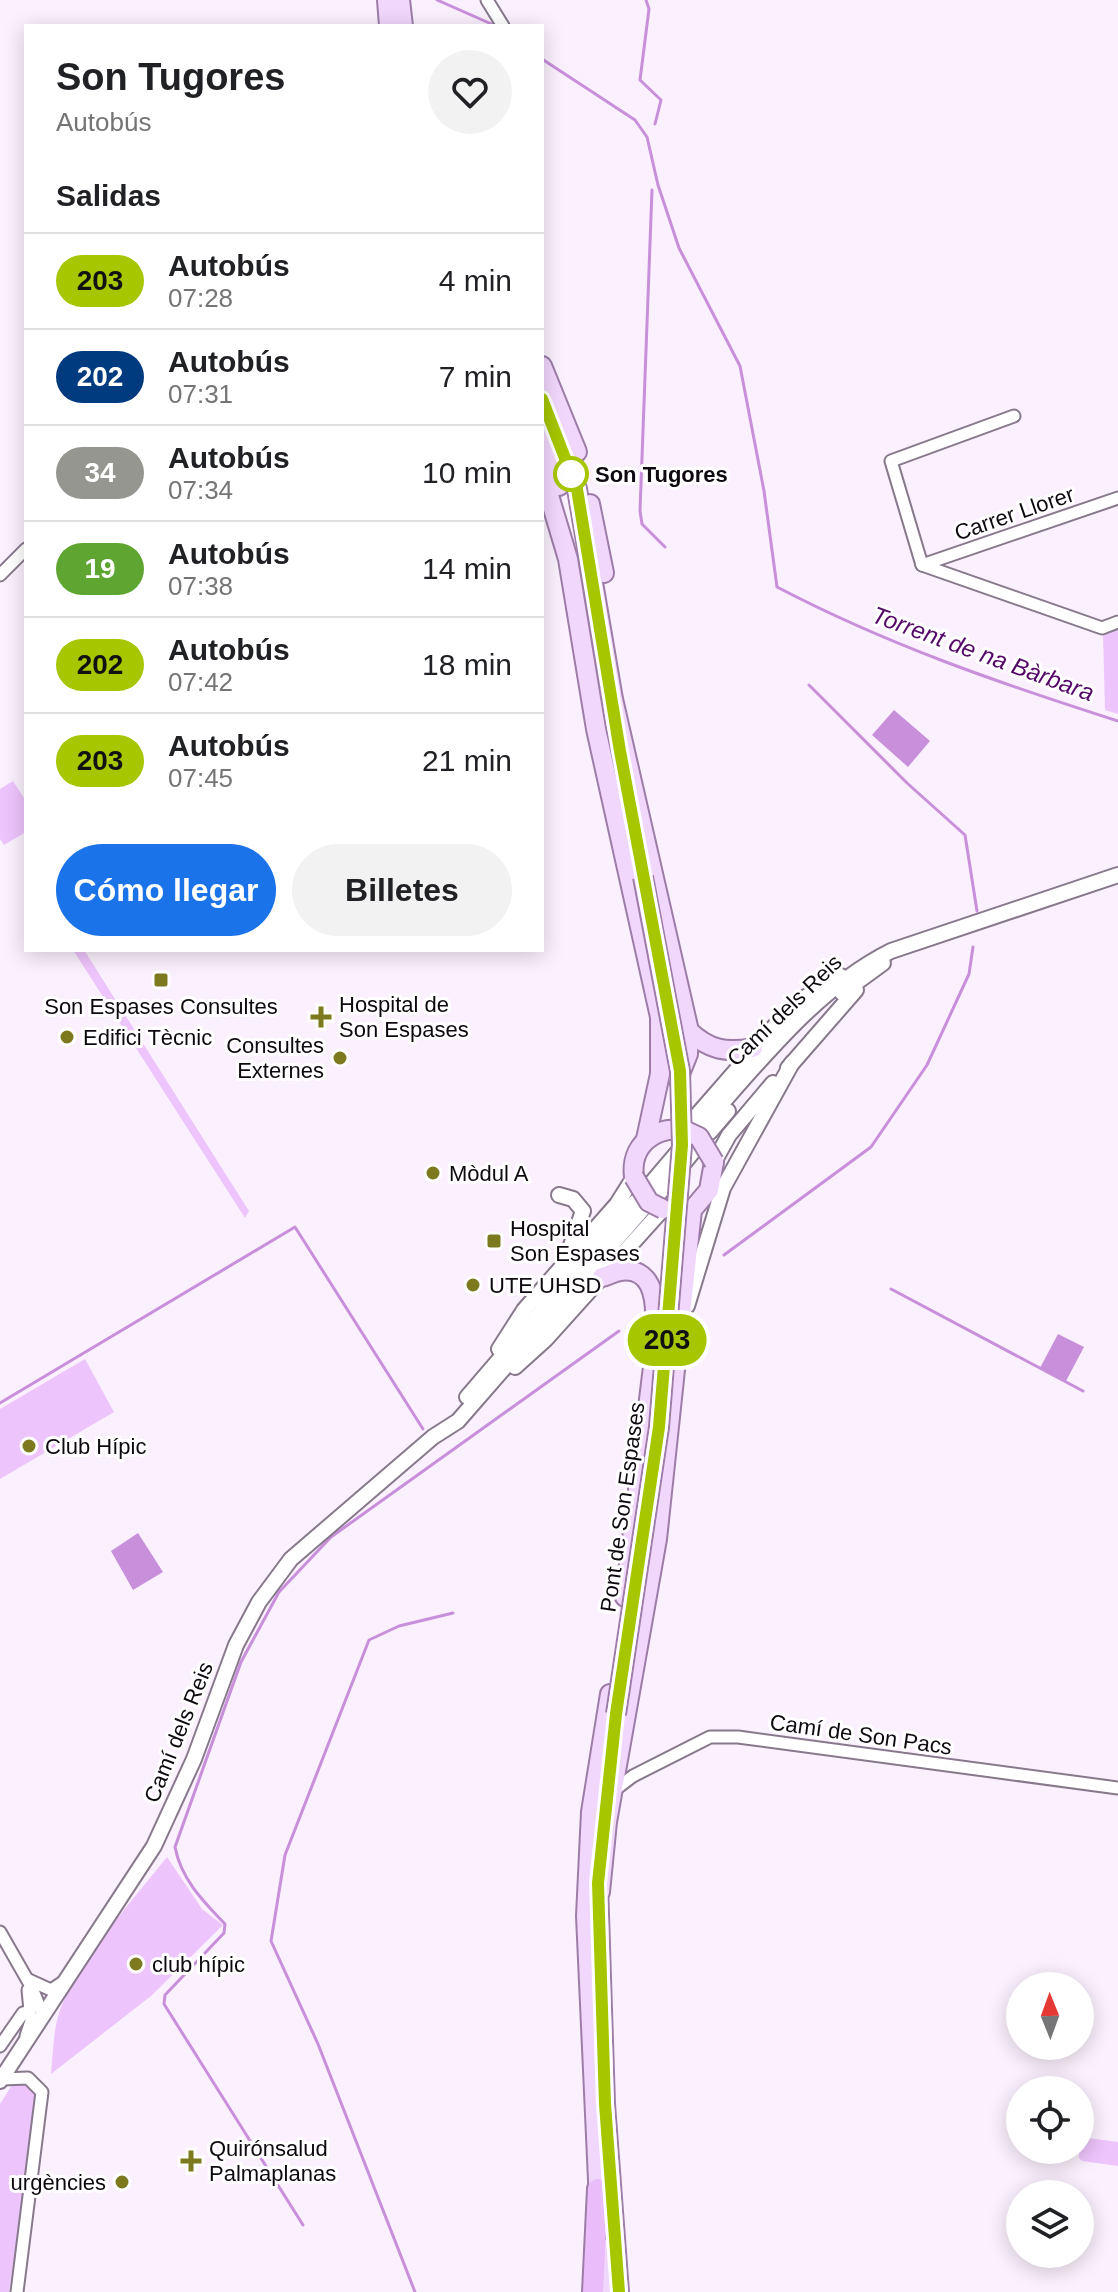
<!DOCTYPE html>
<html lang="es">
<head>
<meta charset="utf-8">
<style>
  :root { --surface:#fff; --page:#f2f2f2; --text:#202124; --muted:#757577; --line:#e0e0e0; --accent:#1a73e8 }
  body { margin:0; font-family:Helvetica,sans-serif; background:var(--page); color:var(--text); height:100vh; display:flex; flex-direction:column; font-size:30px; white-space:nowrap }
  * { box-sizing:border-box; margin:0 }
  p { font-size:26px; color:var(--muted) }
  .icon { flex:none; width:44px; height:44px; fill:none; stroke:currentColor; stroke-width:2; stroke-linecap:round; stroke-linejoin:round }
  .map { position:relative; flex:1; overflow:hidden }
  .side { position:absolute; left:24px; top:24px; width:520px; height:928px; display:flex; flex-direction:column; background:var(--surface); border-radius:0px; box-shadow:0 4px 20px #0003 }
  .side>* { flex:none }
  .badge { padding:0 16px; border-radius:26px; font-size:28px; line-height:52px }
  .needle { width:52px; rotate:359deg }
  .tools { position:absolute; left:1006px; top:1972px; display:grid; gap:16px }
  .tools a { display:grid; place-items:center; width:88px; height:88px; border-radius:50%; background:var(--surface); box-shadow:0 4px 20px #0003; font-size:40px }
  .map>.badge { position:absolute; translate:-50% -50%; box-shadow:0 0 0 4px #fff }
  h2 { padding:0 32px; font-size:30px; line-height:72px }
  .round { display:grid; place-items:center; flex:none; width:84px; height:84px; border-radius:42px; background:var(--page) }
  .summary { display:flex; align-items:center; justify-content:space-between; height:136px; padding:0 32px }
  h1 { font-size:38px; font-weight:800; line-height:60px }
  .cta { display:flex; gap:16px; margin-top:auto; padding:16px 32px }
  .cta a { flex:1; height:92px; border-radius:48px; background:var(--accent); color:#fff; font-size:32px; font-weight:800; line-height:92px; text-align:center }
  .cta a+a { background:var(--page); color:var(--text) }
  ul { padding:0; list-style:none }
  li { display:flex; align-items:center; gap:24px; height:96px; padding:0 32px; border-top:2px solid var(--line) }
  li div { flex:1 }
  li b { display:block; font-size:30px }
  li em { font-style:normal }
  li .badge { min-width:88px; font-weight:700; text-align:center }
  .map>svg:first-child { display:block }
  .green { fill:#eec4fc }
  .water { fill:#c88fdb }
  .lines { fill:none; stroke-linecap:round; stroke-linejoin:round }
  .stream { stroke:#c88fdb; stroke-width:3 }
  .minor-casing { stroke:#87788c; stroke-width:15 }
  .tertiary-casing { stroke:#87788c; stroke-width:18 }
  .primary-casing { stroke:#9d7da8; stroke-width:22 }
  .motorway-casing { stroke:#9d7da8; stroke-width:24 }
  .minor { stroke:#fff; stroke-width:11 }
  .tertiary { stroke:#fff; stroke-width:14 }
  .primary { stroke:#f2d7fc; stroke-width:18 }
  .motorway { stroke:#eabcfa; stroke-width:20 }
  .primary-bridge-casing { stroke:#9d7da8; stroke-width:22; stroke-linecap:butt }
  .primary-bridge { stroke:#f2d7fc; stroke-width:18 }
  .line-casing { stroke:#fff; stroke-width:18 }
  .line { stroke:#a6c600; stroke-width:12 }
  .stop-dot { fill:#fff; stroke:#a6c600; stroke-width:4 }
  .poi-dot { fill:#7c791f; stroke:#fff; stroke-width:3 }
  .labels { text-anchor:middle; stroke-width:6; stroke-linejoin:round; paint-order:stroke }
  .stop-label { font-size:22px; font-weight:bold; fill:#0e0910; stroke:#fff; text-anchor:start }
  .street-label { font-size:22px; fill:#0e0910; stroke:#fff }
  .poi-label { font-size:22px; fill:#0e0910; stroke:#fff; text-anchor:start }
  .water-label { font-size:24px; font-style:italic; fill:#530767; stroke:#fff }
</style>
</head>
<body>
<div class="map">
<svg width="1118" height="2292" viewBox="0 0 1118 2292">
  <rect width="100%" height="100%" fill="#fbf1fe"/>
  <!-- green -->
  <g class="green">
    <polygon points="1118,628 1118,714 1105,710 1103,633"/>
    <polygon points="13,781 26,801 26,832 4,845 0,839 0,789"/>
    <polygon points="73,950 84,950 249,1211 245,1218"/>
    <polygon points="85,1359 114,1412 0,1479 0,1409"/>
    <path d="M 167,1857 L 202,1909 L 223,1925 L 151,1996 L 51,2074 C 53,2055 53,2032 59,2013 C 75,1965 135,1897 167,1857 Z"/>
    <polygon points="22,2084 30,2087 37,2099 9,2292 0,2292 0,2104 12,2085"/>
    <polygon points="1080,2137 1118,2142 1118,2166 1082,2161 1079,2158"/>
  </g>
  <!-- water -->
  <g class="water">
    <polygon points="894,710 930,741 908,767 872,735"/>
    <polygon points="1058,1334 1084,1347 1066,1381 1040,1368"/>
    <polygon points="138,1533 163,1572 133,1590 111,1551"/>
  </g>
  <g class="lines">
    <!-- stream -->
    <g class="stream">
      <polyline points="437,0 496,26"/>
      <polyline points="646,0 649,9 640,80 661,100 655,124"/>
      <path d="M 542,59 L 635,120 L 647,137 L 658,185 L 679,248 L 740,366 L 764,491 L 777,587 C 888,645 999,683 1118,721"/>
      <polyline points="652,190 640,511 642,524 665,547"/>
      <polyline points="809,685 907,783 965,835 977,911"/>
      <polyline points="724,1255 871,1147 927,1065 969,974 973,947"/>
      <polyline points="891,1289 1083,1391"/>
      <polyline points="0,1403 295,1227 423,1429"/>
      <path d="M 303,2225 L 164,2004 L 165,1995 L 224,1933 L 225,1924 C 203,1901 181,1879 175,1847 L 241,1662 L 279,1592 L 331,1537 L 619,1331"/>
      <polyline points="415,2292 318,2044 271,1941 285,1855 369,1640 399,1626 453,1613"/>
    </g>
    <!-- minor casing -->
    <g class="minor-casing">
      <g id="minor">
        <polyline points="487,0 503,26"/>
        <polyline points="1014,416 891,461 922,565 1102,628 1118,622"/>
        <polyline points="922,565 1118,498"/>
        <polyline points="0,575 26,549"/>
        <polyline points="612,1792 633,1776 710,1737 738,1737 1118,1788"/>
        <polyline points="0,1932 32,1988 43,2015"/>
        <polyline points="29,1980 51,1990 63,1982"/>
        <polyline points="26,2036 31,2021 28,1990"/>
        <polyline points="0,2046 23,2013 30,2011"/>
        <polyline points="2,2079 28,2078 42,2092 17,2292"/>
      </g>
    </g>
    <!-- tertiary casing -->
    <g class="tertiary-casing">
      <g id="tertiary">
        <polyline points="842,993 883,963"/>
        <polyline points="788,1068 856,990"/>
        <path d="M 701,1127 C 758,1064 815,989 891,951 L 1118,875"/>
        <polyline points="684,1130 794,1004 841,976"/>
        <polyline points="710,1132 728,1111"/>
        <polyline points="714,1162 729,1135 773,1083"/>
        <polyline points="648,1187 682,1147"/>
        <polyline points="559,1195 573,1199 583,1211 569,1251"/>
        <polyline points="658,1195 696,1148"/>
        <polyline points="687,1306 723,1188 792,1063"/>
        <polyline points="499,1349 524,1310 617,1204 634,1177"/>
        <polyline points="515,1367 546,1339 663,1209"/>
        <polyline points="467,1397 635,1202"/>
        <polyline points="0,2081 154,1846 194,1759 236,1645 259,1602 291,1559 433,1437 458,1421 643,1209"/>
      </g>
    </g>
    <!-- primary casing -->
    <g class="primary-casing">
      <g id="primary">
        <polyline points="387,0 389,26"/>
        <polyline points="400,0 403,26"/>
        <polyline points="542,366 577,452"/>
        <polyline points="542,399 577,489 613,699 689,1031 688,1054 678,1079"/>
        <polyline points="542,433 559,486"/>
        <polyline points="542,472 568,559 596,729 660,1017 660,1074 646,1139"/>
        <polyline points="590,504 604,573"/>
        <path d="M 689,1031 C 709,1050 726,1053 753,1048"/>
        <path d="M 634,1177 C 630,1146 654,1126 684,1130"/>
        <path d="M 602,1277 C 608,1276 613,1272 620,1271 C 651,1266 656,1297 655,1321"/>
        <polyline points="625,1597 660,1309"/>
        <polyline points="598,1883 605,2104 619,2292"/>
        <polyline points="600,1892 607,1822 657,1539 692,1210 709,1190 714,1162"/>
        <polyline points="599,2202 586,1916 591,1812 610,1694"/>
        <polyline points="602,2248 606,2292"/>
      </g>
    </g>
    <!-- motorway casing -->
    <g class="motorway-casing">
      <polyline id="motorway" points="593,2292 598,2189"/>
    </g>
    <!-- minor -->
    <use href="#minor" class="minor"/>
    <!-- tertiary -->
    <use href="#tertiary" class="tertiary"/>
    <!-- primary -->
    <use href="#primary" class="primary"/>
    <!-- motorway -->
    <use href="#motorway" class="motorway"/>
    <!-- primary-bridge casing -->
    <g class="primary-bridge-casing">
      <g id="primary-bridge">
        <polyline points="684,1130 699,1137 714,1162"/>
        <polyline points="634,1177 649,1202 663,1209"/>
        <polyline points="616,1714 659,1427 682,1145 680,1071 643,877"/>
      </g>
    </g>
    <!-- primary-bridge -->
    <use href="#primary-bridge" class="primary-bridge"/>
  </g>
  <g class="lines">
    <!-- line casing -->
    <g class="line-casing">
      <polyline id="line" points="542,399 577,489 620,751 680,1071 682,1145 659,1427 616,1714 598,1883 605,2104 619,2292"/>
    </g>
    <!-- line -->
    <use href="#line" class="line"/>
  </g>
  <!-- markers -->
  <circle class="stop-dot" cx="571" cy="474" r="16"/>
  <g class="poi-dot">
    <rect x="153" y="972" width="16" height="16" rx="4"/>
    <path d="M317 1005h8v8h8v8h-8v8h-8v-8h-8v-8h8z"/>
    <circle cx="67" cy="1037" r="8"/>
    <circle cx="340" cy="1058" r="8"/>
    <circle cx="433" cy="1173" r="8"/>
    <rect x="486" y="1233" width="16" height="16" rx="4"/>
    <circle cx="473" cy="1285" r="8"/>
    <circle cx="29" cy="1446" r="8"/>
    <circle cx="136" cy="1964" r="8"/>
    <path d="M187 2149h8v8h8v8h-8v8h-8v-8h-8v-8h8z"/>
    <circle cx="122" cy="2182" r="8"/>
  </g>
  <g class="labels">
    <!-- stop labels -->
    <g class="stop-label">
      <text x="595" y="482">Son Tugores</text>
    </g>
    <!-- street labels -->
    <g class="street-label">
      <text transform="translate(1014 513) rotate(-19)" y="8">Carrer Llorer</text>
      <text transform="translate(784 1010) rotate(-44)" y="8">Camí dels Reis</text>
      <text transform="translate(622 1507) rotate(-82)" y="8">Pont de Son Espases</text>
      <text transform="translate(178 1732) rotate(-68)" y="8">Camí dels Reis</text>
      <text transform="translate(861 1734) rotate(8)" y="8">Camí de Son Pacs</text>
    </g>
    <!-- poi labels -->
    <g class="poi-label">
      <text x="339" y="1012">Hospital de<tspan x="339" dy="25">Son Espases</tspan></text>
      <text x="161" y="1014" text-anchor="middle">Son Espases Consultes</text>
      <text x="83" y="1045">Edifici Tècnic</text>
      <text x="324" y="1053" text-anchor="end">Consultes<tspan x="324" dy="25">Externes</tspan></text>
      <text x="449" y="1181">Mòdul A</text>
      <text x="510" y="1236">Hospital<tspan x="510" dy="25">Son Espases</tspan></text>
      <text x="489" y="1293">UTE UHSD</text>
      <text x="45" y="1454">Club Hípic</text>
      <text x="152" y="1972">club hípic</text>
      <text x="209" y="2156">Quirónsalud<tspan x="209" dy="25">Palmaplanas</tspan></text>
      <text x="106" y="2190" text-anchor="end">urgències</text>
    </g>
    <!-- water labels -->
    <g class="water-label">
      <text transform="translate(983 654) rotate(20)" y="8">Torrent de na Bàrbara</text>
    </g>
  </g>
</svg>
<div class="tools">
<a><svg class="needle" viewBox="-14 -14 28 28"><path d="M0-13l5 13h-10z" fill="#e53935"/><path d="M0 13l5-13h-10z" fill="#757577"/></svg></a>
<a><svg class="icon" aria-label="locate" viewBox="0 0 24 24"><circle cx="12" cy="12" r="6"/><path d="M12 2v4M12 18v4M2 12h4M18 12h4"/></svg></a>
<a><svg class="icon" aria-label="layers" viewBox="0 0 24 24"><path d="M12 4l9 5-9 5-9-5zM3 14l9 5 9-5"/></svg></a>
</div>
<b class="badge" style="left:667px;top:1340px;background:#a6c600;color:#111">203</b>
<section class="side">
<div class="summary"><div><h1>Son Tugores</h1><p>Autobús</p></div><a class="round"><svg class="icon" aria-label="heart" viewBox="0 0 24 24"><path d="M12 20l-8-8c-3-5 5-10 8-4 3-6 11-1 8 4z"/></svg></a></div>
<h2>Salidas</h2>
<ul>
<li><span class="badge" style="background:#a6c600;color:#111">203</span><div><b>Autobús</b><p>07:28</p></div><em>4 min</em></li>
<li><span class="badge" style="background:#003b80;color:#fff">202</span><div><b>Autobús</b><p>07:31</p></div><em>7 min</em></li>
<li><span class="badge" style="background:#969691;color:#fff">34</span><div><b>Autobús</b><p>07:34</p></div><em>10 min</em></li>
<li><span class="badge" style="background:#5ea532;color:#fff">19</span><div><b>Autobús</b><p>07:38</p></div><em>14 min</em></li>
<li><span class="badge" style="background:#a6c600;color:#111">202</span><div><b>Autobús</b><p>07:42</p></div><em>18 min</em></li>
<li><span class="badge" style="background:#a6c600;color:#111">203</span><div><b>Autobús</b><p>07:45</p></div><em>21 min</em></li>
</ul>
<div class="cta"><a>Cómo llegar</a><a>Billetes</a></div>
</section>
</div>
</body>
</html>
